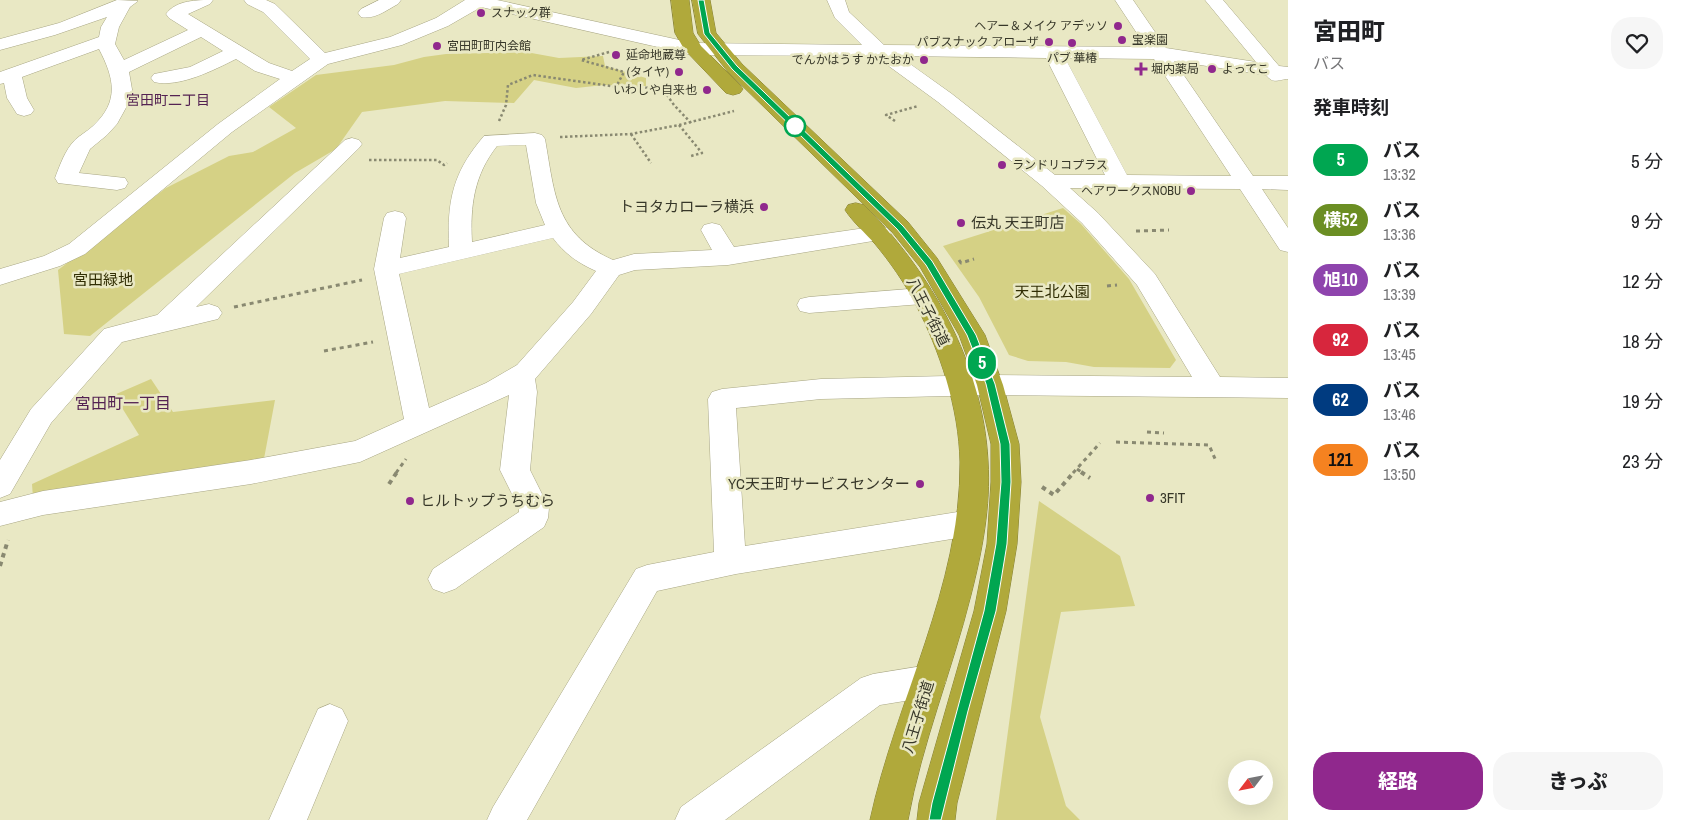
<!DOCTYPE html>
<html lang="ja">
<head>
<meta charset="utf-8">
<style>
  :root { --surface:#fff; --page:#f6f6f6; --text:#202124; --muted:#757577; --accent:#90288d }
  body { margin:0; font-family:"Archivo Narrow","Noto Sans JP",sans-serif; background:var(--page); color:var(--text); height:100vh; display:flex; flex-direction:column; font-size:19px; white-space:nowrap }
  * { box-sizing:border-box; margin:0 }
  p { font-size:16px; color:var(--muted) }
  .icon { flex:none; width:28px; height:28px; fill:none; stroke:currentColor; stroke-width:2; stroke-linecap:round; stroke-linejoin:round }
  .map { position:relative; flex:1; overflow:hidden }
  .sheet { display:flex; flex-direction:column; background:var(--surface); width:400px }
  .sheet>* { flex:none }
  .badge { padding:0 10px; border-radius:16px; font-size:18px; line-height:32px }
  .needle { width:32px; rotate:238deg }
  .controls { position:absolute; left:1228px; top:760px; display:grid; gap:10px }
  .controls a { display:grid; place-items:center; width:45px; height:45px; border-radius:50%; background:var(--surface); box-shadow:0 5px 20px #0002; font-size:25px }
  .map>.badge { position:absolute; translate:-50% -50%; box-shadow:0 0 0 2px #fff }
  h2 { padding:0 25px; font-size:19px; line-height:45px }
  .round { display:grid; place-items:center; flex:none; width:52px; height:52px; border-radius:20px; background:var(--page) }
  .summary { display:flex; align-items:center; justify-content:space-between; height:85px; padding:0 25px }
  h1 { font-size:24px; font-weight:800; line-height:38px }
  .button { display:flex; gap:10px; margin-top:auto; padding:10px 25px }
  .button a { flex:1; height:58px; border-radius:20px; background:var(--accent); color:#fff; font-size:20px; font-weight:800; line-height:58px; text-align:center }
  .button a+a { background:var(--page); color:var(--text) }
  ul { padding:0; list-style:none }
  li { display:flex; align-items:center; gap:15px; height:60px; padding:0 25px }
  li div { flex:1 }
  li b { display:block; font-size:19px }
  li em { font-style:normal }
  li .badge { min-width:55px; font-weight:700; text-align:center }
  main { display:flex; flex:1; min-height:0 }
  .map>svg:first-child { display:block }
  .green { fill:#d5d185 }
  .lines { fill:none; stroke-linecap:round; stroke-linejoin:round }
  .minor-casing { stroke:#a8a684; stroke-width:1 }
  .highway-casing { stroke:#868135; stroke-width:1 }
  .path-far2 { stroke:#898971; stroke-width:2.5; stroke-dasharray:2.5 2.5; stroke-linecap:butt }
  .path-far1 { stroke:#898971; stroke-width:3; stroke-dasharray:4 4; stroke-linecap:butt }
  .path { stroke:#898971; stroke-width:4; stroke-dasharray:4.5 4.5; stroke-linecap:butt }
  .minor { fill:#fff; fill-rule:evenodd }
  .highway { fill:#b0a93b; fill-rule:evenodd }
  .line { fill:#00a651; stroke:#fff }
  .poi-dot { fill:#90288d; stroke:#e9e8c4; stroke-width:2 }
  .stop-dot { fill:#fff; stroke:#00a651; stroke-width:2.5 }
  .labels { text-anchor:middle; stroke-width:5; stroke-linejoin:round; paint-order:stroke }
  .far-poi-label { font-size:12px; fill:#373729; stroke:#e9e8c4; text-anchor:start }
  .far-neighbourhood-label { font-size:14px; fill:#542252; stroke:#e9e8c4 }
  .poi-label { font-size:15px; fill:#373729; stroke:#e9e8c4; text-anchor:start }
  .park-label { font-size:15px; fill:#312e04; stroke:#e9e8c4 }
  .street-label { font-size:15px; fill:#373729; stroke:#e9e8c4 }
  .neighbourhood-label { font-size:16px; fill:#542252; stroke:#e9e8c4 }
</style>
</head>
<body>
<main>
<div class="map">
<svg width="1288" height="820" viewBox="0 0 1288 820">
  <rect width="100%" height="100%" fill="#e9e8c4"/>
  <!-- green -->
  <g class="green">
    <polygon points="526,52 559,58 603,56 605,66 646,78 646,86 604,85 576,88 534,80 514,103 445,101 362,112 336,149 295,173 90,336 64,334 58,270 166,188 229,156 253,152 296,128 269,107 316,75 394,65 424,57 446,54"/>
    <polygon points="1063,208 1081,224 1129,279 1176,360 1170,368 1094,367 1066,362 1028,361 1009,355 979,297 943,246"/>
    <polygon points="151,379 173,412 275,400 263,464 33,498 32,484 139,435 114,395"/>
    <polygon points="1039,501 1120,556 1135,606 1061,612 1040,717 1066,806 1080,820 996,820"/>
  </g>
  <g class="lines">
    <!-- minor casing -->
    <g class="minor-casing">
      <g id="minor">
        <path d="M 117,0 L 138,1 L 130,7 L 119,27 L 115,44 L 124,60 L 188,30 L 169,18 L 166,14 C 176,0 197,0 213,0 L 210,4 L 188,14 L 269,63 L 292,71 L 310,59 L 263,12 L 247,4 L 244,0 L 266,0 L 275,4 L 325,53 L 390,37 L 436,18 L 465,0 L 497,0 L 693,43 L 862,45 L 835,18 L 827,0 L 845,0 L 849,12 L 884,45 L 1146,47 L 1115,0 L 1133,0 L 1166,48 L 1256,62 L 1205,0 L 1223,0 L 1279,66 L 1288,67 L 1288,79 C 1279,79 1274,85 1266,75 L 1174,61 L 1253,176 L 1288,176 L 1288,190 L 1262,189 L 1288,228 L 1288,252 L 1280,250 L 1240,189 L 1070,188 L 1098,213 L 1155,274 L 1220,377 L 1288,378 L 1288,398 L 990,395 L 821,399 L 736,408 L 745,546 L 970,510 L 981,514 L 985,523 L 981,532 L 970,536 L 736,574 L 657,591 L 527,820 L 487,820 L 493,807 L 636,569 L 647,565 L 714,552 L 708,399 L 712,392 L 722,389 L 821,379 L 990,375 L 1192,377 L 1137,285 L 1082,223 L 1042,186 L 938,102 L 875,56 L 693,55 L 481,7 L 448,26 L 402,45 L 328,64 L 232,132 L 85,254 L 60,266 L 0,285 L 0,269 L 44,256 L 69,244 L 218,124 L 280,79 L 255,71 L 236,59 C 214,70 179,88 154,82 L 151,78 L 154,74 L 190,67 L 223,51 L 201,37 L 129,72 L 133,95 L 117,124 L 107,135 L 90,149 L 79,173 L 125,178 L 128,183 L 125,188 L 117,190 L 58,183 L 55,178 C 60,165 65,150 75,140 C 80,135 88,131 93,126 C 120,101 114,78 99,49 L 22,77 L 27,98 L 34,110 L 31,114 L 24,116 L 17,114 L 7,98 L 4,83 L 0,84 L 0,72 L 99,37 L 101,27 L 107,17 L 55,35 L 0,50 L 0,39 L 59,23 ZM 899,56 L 1046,58 L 1105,175 L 1055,175 L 952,94 ZM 1065,58 L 1154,59 L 1231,176 L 1127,175 Z"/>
        <path d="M 379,0 L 401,0 L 398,4 C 387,10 374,20 361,17 L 358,13 L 361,9 Z"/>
        <path d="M 535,133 L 542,135 L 545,139 C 555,195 555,234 613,260 L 634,254 L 712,250 L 701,230 L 704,225 L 712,223 L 720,225 L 734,247 L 879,226 L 887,228 L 891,233 L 887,238 L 879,240 L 728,265 L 635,270 L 619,275 L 591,314 L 535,379 L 537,392 L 530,470 L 549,508 L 548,518 L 544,527 L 455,589 L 444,593 L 433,589 L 428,579 L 433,569 L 519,512 L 519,508 L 500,470 L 509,395 L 360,462 L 251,484 L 43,515 L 0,526 L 0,502 L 43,491 L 251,460 L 355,441 L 404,419 L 374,269 L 384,218 L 387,213 L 395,211 L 403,213 L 406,218 L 400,258 L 449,247 C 447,200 453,172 484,136 ZM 526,145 L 536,203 L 545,225 L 472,242 C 470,206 474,175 497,146 ZM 553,238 C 565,254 578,263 596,271 L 573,302 L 517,365 L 486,383 L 429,408 L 399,274 Z"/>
        <polygon points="352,138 359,140 362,144 359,148 196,307 209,304 218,307 222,313 218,319 122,342 51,423 10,494 0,498 0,460 31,409 104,329 157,315 345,140"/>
        <polygon points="922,288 931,290 934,296 931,302 922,304 809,313 800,311 797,305 800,299 809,297"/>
        <polygon points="929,665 941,670 946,681 941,692 929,697 880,705 725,820 675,820 681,807 861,678 873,674"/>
        <polygon points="330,704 342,709 348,721 307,820 269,820 318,709"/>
      </g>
    </g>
    <!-- highway casing -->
    <g class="highway-casing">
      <g id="highway">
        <polygon points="671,0 689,0 693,33 701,46 740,85 743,89 740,93 733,95 726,93 684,49 675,33"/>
        <polygon points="692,0 710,0 716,33 742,64 908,222 937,258 985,335 1003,385 1019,444 1021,482 1017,544 1006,611 957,803 955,820 917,820 919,803 974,611 987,544 991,482 991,444 977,385 959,335 920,267 892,232 728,72 698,34"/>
        <path d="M 856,203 L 864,205 C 931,272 983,364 988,461 C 991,506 982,552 971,595 C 952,671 922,743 908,820 L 870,820 C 896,700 961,587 960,462 C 959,408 940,351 915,303 C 904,282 890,262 875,244 C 865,233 853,222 845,210 L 848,205 Z"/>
      </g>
    </g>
    <!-- path-far2 -->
    <g class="path-far2">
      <polyline points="609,52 581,60 624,72 616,87 662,88 674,105 691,123"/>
      <polyline points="499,121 506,105 508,85 533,75 618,87"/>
      <polyline points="895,121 886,115 918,106"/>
      <polyline points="679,125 702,153 691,156"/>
      <polyline points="631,134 651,163"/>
      <polyline points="560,137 631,134 679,125 734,111"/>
      <polyline points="369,160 437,160 444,165 447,163"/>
    </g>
    <!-- path-far1 -->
    <g class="path-far1">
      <polyline points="1136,231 1169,230"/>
      <polyline points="959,260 961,263 974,259"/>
      <polyline points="1107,286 1117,285"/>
      <polyline points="234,307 362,280"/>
      <polyline points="324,351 373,342"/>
      <polyline points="1147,432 1164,433"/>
      <polyline points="1116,442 1209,445 1216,461"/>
      <polyline points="1077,469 1083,473"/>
      <polyline points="396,473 406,459"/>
      <polyline points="1073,473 1100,443"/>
    </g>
    <!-- path -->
    <g class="path">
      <polyline points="1081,472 1090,478"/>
      <polyline points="389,484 397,472"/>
      <polyline points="1042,487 1054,495 1074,472"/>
      <polyline points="0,566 8,540"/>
    </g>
    <!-- minor -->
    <use href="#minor" class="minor"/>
    <!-- highway -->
    <use href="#highway" class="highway"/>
  </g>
  <!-- line -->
  <polygon class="line" points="698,0 704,0 710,33 737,66 903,226 932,261 976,335 995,384 1010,444 1011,482 1007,544 996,611 968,711 941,820 929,820 932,803 984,611 996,544 1001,482 1000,444 986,384 967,335 926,265 897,229 732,69 704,34"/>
  <!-- markers -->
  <g class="poi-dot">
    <circle cx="481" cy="13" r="5"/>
    <circle cx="1118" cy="26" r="5"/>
    <circle cx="1122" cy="40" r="5"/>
    <circle cx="1049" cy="42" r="5"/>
    <circle cx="1072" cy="43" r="5"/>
    <circle cx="437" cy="46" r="5"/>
    <circle cx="616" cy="55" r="5"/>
    <circle cx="924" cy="60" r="5"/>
    <path d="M1138.5 61.5h5v5h5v5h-5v5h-5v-5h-5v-5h5z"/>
    <circle cx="1212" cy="69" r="5"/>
    <circle cx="679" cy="72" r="5"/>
    <circle cx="707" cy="90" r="5"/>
    <circle cx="1002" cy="165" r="5"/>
    <circle cx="1191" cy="191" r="5"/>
    <circle cx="764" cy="207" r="5"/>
    <circle cx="961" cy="223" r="5"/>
    <circle cx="920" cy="484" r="5"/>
    <circle cx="1150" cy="498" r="5"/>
    <circle cx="410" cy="501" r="5"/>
  </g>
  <circle class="stop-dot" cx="795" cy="126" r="10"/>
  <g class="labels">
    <!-- far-poi labels -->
    <g class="far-poi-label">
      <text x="491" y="17">スナック群</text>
      <text x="1108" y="30" text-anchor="end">ヘアー＆メイク アデッソ</text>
      <text x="1132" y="44">宝楽園</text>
      <text x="1039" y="46" text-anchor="end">パブスナック アローザ</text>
      <text x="447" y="50">宮田町町内会館</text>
      <text x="626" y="59">延命地蔵尊</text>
      <text x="1072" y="62" text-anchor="middle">パブ 華椿</text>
      <text x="914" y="64" text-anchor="end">でんかはうす かたおか</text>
      <text x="1151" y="73">堀内薬局</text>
      <text x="1222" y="73">よってこ</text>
      <text x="669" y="76" text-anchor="end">(タイヤ)</text>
      <text x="697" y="94" text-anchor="end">いわしや自来也</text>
      <text x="1012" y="169">ランドリコプラス</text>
      <text x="1181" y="195" text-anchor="end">ヘアワークスNOBU</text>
    </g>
    <!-- far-neighbourhood labels -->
    <g class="far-neighbourhood-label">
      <text x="168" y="105">宮田町二丁目</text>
    </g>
    <!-- poi labels -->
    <g class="poi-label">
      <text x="754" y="212" text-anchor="end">トヨタカローラ横浜</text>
      <text x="971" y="228">伝丸 天王町店</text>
      <text x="910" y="489" text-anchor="end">YC天王町サービスセンター</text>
      <text x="1160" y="503">3FIT</text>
      <text x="420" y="506">ヒルトップうちむら</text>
    </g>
    <!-- park labels -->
    <g class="park-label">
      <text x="103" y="285">宮田緑地</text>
      <text x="1052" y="297">天王北公園</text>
    </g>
    <!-- street labels -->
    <g class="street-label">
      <text transform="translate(928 312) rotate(63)" y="5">八王子街道</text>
      <text transform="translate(918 717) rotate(-73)" y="5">八王子街道</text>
    </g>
    <!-- neighbourhood labels -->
    <g class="neighbourhood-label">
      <text x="123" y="409">宮田町一丁目</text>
    </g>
  </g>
</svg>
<div class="controls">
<a><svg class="needle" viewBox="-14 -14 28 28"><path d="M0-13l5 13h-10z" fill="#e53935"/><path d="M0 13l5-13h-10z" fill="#757577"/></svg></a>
</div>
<b class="badge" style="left:982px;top:363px;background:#00a651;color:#fff">5</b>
</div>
<section class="sheet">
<div class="summary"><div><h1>宮田町</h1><p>バス</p></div><a class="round"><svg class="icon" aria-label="heart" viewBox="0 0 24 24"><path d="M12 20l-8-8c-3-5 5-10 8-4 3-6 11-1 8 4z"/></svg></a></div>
<h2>発車時刻</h2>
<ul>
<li><span class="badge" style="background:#00a651;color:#fff">5</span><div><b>バス</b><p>13:32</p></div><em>5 分</em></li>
<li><span class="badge" style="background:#6b8e23;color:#fff">横52</span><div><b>バス</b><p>13:36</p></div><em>9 分</em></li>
<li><span class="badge" style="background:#8e44ad;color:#fff">旭10</span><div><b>バス</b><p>13:39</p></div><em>12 分</em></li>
<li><span class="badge" style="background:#d7263d;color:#fff">92</span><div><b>バス</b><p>13:45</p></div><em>18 分</em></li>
<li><span class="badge" style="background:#003b80;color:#fff">62</span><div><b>バス</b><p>13:46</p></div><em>19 分</em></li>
<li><span class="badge" style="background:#f58220;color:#111">121</span><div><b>バス</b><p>13:50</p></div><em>23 分</em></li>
</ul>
<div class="button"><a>経路</a><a>きっぷ</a></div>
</section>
</main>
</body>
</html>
